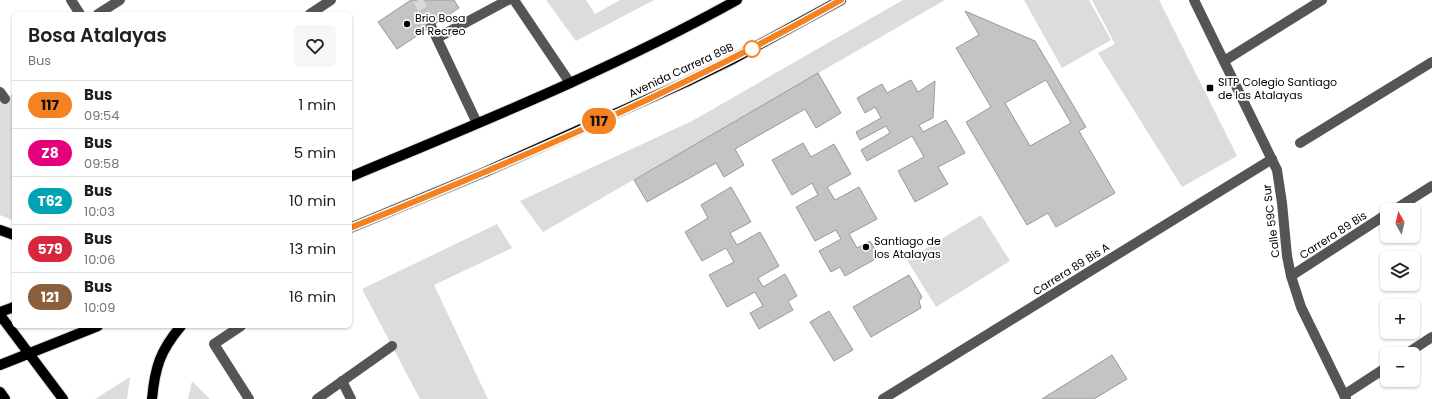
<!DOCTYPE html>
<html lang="en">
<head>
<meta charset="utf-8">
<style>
  :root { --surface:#fff; --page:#f6f6f6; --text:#202124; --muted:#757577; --line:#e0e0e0 }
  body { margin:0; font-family:Poppins,sans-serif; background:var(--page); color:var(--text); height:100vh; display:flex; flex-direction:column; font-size:15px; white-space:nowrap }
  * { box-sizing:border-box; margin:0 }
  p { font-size:13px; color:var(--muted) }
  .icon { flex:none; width:22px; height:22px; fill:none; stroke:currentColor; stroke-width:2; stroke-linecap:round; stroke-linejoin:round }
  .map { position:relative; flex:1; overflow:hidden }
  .sheet { position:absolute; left:12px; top:12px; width:340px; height:316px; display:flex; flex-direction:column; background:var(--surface); border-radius:6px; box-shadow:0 1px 3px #0004 }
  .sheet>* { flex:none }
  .badge { padding:0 8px; border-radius:13px; font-size:14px; line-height:26px }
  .needle { width:26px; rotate:352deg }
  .fabs { position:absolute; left:1380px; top:203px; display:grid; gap:8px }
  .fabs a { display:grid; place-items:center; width:40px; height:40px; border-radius:6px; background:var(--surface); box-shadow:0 1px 3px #0004; font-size:20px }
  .map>.badge { position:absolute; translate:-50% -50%; box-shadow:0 0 0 2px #fff }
  .round { display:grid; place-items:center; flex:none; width:42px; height:42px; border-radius:6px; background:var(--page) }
  .headline { display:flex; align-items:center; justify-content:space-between; height:68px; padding:0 16px }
  h1 { font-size:19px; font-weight:600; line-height:30px }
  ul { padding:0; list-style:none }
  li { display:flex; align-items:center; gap:12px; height:48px; padding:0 16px; border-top:1px solid var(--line) }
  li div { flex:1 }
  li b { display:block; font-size:15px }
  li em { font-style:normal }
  li .badge { min-width:44px; font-weight:700; text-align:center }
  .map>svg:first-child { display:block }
  .green { fill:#dcdcdc }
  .building { fill:#c4c4c4; stroke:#999; fill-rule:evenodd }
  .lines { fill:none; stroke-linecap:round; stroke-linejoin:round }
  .minor-tunnel { stroke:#d9d9d9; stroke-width:10; stroke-dasharray:10 5; stroke-linecap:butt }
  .major-casing { stroke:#dbdbdb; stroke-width:12 }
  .minor { stroke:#555; stroke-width:10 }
  .major { stroke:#000; stroke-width:10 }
  .line-casing { stroke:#fff; stroke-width:9 }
  .line { stroke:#f58220; stroke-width:6 }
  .poi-dot { fill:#000; stroke:#fff; stroke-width:1.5 }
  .stop-dot { fill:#fff; stroke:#f58220; stroke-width:2 }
  .labels { text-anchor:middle; stroke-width:3.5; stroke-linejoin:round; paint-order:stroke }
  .poi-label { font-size:11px; fill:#000; stroke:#fff; text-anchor:start }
  .street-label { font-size:11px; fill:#000; stroke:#fff }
</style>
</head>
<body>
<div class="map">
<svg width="1432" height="399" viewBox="0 0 1432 399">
  <rect width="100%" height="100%" fill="#fff"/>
  <!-- green -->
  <g class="green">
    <polygon points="546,0 586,0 595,14 620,0 654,0 576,41"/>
    <polygon points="903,0 945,0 543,232 520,201 692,121"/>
    <polygon points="1024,0 1089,0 1111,40 1062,68"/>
    <polygon points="1092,0 1159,0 1237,156 1182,187 1098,53 1115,44"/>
    <polygon points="0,92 5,99 14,93 14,221 0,215"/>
    <polygon points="981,215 1010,261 936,307 907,260"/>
    <polygon points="497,224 512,248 434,285 488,399 420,399 362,289"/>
    <polygon points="130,377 127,399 95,399"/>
    <polygon points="192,381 210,399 188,399"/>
  </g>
  <!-- building -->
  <g class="building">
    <polygon points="411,0 454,0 459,8 397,49 378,22"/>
    <path d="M 965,11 L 1035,41 L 1086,127 L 1079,131 L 1115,193 L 1056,227 L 1048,213 L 1027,225 L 966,122 L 991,107 L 956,48 L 979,35 ZM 1046,80 L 1071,123 L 1030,146 L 1005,103 Z"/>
    <polygon points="818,73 841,113 816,128 805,109 735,149 744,165 724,177 716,163 647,202 634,180"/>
    <polygon points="911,80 918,92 935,81 933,118 919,125 923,132 946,120 965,153 938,167 948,184 915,202 898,171 924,157 912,136 867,161 861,150 890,133 886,126 860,140 856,132 881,118 875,107 865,113 857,98 882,84 887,93"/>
    <polygon points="803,143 811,157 834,144 851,174 827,187 835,200 859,187 877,219 849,234 857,248 870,241 879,257 845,276 840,267 831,272 819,251 841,239 836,230 815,241 796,207 818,195 812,183 792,195 772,160"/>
    <polygon points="731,187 751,222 730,233 737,245 760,232 779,266 758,278 763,287 785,274 797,296 788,301 793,310 759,329 750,313 763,306 755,292 727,307 709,275 734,262 726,248 702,261 685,232 708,218 701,205"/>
    <polygon points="909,275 922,297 919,301 921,308 871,337 853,307"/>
    <polygon points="829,311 853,350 834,361 810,322"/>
    <polygon points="1112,355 1127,379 1094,399 1042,399"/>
  </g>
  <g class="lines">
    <!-- minor-tunnel -->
    <polyline class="minor-tunnel" points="418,0 431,26"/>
    <!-- major casing -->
    <g class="major-casing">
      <g id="major">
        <path d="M 350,177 C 481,122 613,69 737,0"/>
        <polyline points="350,228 485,172 686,82 731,60 841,0"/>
        <polyline points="0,230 14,235"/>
        <polyline points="0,312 14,307"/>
        <polyline points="0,315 63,399"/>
        <polyline points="0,365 98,326"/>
        <polyline points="0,392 5,399"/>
        <path d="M 152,399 C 155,367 160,351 181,326"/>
      </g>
    </g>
    <!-- minor -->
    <g class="minor">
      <polyline points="71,0 80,14"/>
      <polyline points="514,0 570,83"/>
      <polyline points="1194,0 1277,170 1282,203 1287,256 1291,276 1301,307 1346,399"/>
      <polyline points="98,14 120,0"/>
      <polyline points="310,14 331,0"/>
      <polyline points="431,26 477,123"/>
      <polyline points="437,38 508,0"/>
      <polyline points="1224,61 1322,0"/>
      <polyline points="0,92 5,99"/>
      <polyline points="1300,143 1432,62"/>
      <polyline points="1394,210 1432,186"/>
      <polyline points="1291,276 1387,214"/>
      <polyline points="241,326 214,344 249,399"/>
      <polyline points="1406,354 1432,337"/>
      <polyline points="342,381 351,399"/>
      <polyline points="1344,395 1387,367"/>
      <polyline points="317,399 392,346"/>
      <polyline points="883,399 1272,159"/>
    </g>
    <!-- major -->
    <use href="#major" class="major"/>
  </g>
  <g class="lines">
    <!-- line casing -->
    <g class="line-casing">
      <path id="line" d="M 350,228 C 517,160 684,89 841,0"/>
    </g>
    <!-- line -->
    <use href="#line" class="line"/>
  </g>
  <!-- markers -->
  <g class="poi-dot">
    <circle cx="407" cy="24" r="4"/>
    <rect x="1206" y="84" width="8" height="8" rx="2"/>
    <circle cx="866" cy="247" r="4"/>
  </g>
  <circle class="stop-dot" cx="752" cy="49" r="8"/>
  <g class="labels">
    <!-- poi labels -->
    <g class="poi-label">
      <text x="415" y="22">Brio Bosa<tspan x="415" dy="13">el Recreo</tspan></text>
      <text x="1218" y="86">SITP Colegio Santiago<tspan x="1218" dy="13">de las Atalayas</tspan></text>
      <text x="874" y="245">Santiago de<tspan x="874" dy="13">los Atalayas</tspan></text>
    </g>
    <!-- street labels -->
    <g class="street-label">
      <text transform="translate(681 70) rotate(-25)" y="4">Avenida Carrera 89B</text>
      <text transform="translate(1271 221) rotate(-97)" y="4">Calle 59C Sur</text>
      <text transform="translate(1333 235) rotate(-33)" y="4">Carrera 89 Bis</text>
      <text transform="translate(1071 269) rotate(-32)" y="4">Carrera 89 Bis A</text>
    </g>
  </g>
</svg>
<div class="fabs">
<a><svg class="needle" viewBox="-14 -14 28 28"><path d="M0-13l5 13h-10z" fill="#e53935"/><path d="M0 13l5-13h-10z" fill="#757577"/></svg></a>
<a><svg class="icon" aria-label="layers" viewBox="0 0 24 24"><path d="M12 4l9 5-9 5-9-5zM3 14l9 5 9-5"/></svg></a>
<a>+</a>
<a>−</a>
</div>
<b class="badge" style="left:599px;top:121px;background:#f58220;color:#111">117</b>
<section class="sheet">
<div class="headline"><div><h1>Bosa Atalayas</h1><p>Bus</p></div><a class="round"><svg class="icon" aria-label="heart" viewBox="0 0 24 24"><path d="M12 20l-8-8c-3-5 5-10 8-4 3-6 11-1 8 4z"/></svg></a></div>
<ul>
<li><span class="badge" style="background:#f58220;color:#111">117</span><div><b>Bus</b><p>09:54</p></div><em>1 min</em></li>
<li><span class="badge" style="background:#e6007e;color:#fff">Z8</span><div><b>Bus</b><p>09:58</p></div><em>5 min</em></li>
<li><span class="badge" style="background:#00a3b4;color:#fff">T62</span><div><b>Bus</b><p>10:03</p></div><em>10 min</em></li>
<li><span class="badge" style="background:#d7263d;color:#fff">579</span><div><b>Bus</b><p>10:06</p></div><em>13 min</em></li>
<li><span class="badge" style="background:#8b5e3c;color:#fff">121</span><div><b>Bus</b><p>10:09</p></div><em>16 min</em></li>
</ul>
</section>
</div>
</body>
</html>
